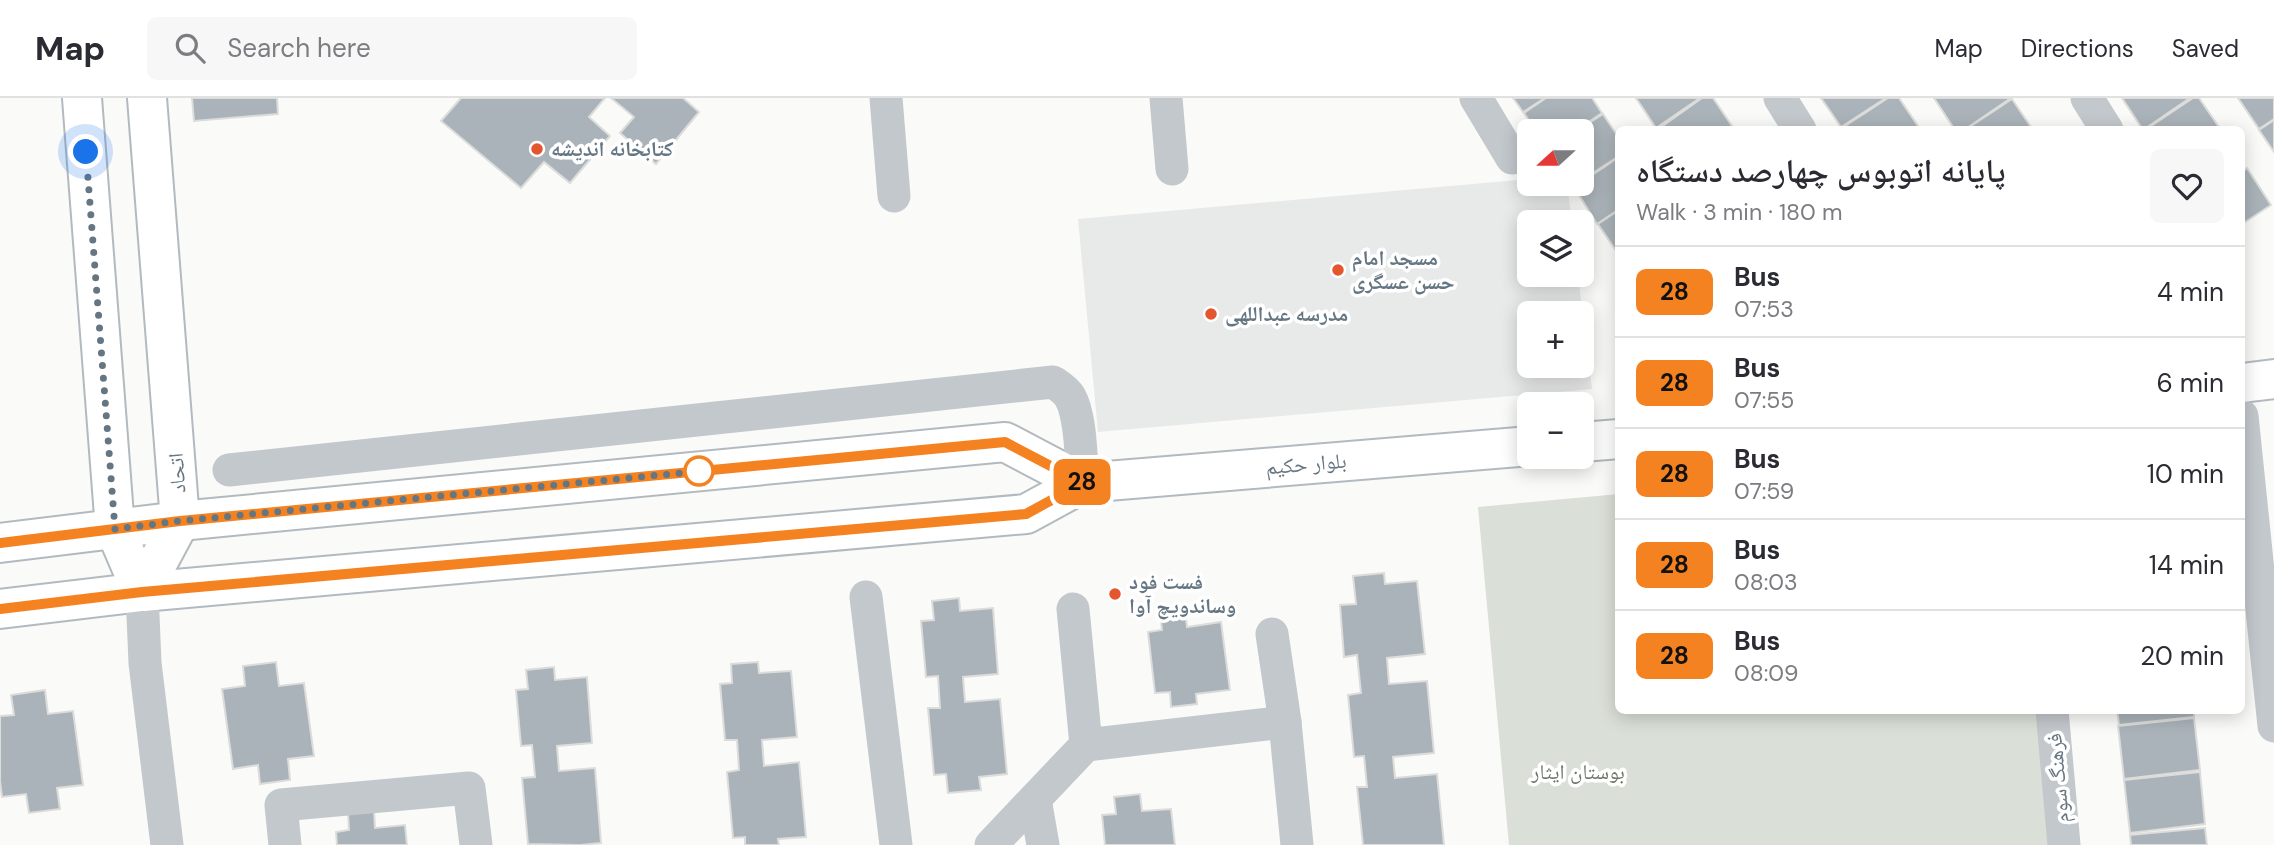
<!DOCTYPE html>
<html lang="en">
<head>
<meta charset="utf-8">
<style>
  :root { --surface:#fff; --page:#f7f7f7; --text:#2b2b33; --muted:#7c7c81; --line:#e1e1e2 }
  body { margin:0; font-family:"DM Sans","Noto Naskh Arabic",sans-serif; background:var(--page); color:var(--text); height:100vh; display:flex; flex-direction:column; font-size:26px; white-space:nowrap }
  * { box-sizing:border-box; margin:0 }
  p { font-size:23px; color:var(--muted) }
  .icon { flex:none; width:38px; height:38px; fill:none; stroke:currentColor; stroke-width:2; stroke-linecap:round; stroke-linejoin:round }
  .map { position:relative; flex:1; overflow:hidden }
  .details { position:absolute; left:1615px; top:28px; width:630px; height:588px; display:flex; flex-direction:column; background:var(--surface); border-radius:10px; box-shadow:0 4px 18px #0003 }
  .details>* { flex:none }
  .badge { padding:0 14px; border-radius:10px; font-size:24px; line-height:46px }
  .needle { width:46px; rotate:249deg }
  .fabs { position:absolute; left:1517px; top:21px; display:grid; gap:14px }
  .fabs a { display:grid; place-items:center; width:77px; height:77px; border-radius:10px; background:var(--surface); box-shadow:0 4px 18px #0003; font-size:35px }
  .you { position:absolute; width:35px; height:35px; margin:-18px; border:5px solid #fff; border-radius:50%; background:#1a73e8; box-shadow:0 0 0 10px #1a73e833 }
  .map>.badge { position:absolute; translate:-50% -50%; box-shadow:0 0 0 4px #fff }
  .round { display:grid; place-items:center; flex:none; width:74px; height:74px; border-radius:10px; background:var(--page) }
  .summary { display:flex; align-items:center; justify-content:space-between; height:119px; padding:0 21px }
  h1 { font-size:33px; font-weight:600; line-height:52px }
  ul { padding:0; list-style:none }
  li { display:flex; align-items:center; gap:21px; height:91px; padding:0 21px; border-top:2px solid var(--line) }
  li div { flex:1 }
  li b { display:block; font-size:26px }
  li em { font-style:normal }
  li .badge { min-width:77px; font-weight:700; text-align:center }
  header { display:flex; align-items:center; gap:42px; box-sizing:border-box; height:98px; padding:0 35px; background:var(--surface); border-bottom:2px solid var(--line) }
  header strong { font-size:33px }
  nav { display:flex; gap:38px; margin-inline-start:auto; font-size:24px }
  .search { width:490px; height:63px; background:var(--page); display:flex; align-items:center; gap:18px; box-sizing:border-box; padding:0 24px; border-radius:10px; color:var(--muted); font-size:26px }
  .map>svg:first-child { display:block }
  .built { fill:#e8e9e9; fill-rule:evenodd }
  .green { fill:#dadfd7 }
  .building { fill:#aab3b9; stroke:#dcdcda; stroke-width:2 }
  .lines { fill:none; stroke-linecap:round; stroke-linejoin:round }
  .secondary-casing { stroke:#b3babf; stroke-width:42 }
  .street { stroke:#c3c8cc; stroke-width:33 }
  .secondary { stroke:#fff; stroke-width:38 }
  .line-casing { stroke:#fff; stroke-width:16 }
  .line { stroke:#f58220; stroke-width:10 }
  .walk { stroke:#657683; stroke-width:7; stroke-dasharray:0 12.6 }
  .poi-dot { fill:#e4572e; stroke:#fff; stroke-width:2.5 }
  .stop-dot { fill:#fff; stroke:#f58220; stroke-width:3.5 }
  .labels { text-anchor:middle; stroke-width:7; stroke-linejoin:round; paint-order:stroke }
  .poi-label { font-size:21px; font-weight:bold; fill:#657683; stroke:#fff; text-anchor:start }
  .street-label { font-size:21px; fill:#657683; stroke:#fff }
  .park-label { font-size:21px; fill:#687a64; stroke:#fff }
</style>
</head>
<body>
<header>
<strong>Map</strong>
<div class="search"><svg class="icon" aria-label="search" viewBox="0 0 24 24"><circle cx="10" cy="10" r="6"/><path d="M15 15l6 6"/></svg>Search here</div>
<nav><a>Map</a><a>Directions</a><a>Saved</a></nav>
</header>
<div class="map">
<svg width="2274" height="747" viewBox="0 0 2274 747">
  <rect width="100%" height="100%" fill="#fafaf8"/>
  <!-- built -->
  <path class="built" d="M 1529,81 L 1530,86 L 1567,86 L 1572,124 L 1530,124 L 1530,177 L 1578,177 L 1592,291 L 1098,334 L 1078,121 ZM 1530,215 L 1582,215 L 1582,268 L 1530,268 Z"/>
  <!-- green -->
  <polygon class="green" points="1619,396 1619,612 2039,613 2052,747 1509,747 1478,409"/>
  <!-- building -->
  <g class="building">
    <polygon points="192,0 277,0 278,16 194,23"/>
    <polygon points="461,0 605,0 589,19 610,38 570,85 544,64 521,90 441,23"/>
    <polygon points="611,0 683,0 699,14 656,66 620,35 634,19"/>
    <polygon points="1513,0 1545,0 1523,14"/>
    <polygon points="1546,0 1592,0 1602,15 1575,33 1536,33 1524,15"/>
    <polygon points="1636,0 1700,0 1656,30"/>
    <polygon points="1702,0 1713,0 1734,31 1657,32"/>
    <polygon points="1821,0 1886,0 1841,29"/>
    <polygon points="1888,0 1899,0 1920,31 1843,32 1842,30"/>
    <polygon points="1934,0 2011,0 1964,32 1955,32"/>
    <polygon points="2122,0 2190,0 2143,32"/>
    <polygon points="2193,0 2199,0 2221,32 2145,32"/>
    <polygon points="2238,0 2274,0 2274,21 2259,31"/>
    <polygon points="2012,1 2033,32 1965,32"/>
    <polygon points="1603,16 1619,40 1619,58 1582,82 1582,33 1577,33"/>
    <polygon points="2274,22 2274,54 2259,32"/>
    <polygon points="1619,59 1619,111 1597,126 1574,89 1582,86 1582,84"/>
    <polygon points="2247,70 2271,107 2242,126 2242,74"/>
    <polygon points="1619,112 1619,157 1598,126"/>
    <polygon points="1384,475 1385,486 1417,483 1425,556 1387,560 1389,586 1427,583 1434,655 1393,659 1395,680 1437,676 1444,747 1363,747 1357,689 1367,689 1364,658 1354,659 1348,597 1361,595 1357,557 1344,559 1340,507 1356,506 1353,478"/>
    <polygon points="959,500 960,513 993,510 998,576 963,579 965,604 1000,601 1007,676 979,679 981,692 948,695 946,676 934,677 928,610 940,610 938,578 926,579 921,523 934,522 932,503"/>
    <polygon points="1185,513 1187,529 1221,524 1230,592 1196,596 1197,606 1171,609 1170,594 1155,595 1148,534 1162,532 1160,516"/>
    <polygon points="276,564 279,588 304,585 314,658 288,661 290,682 260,686 258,667 233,671 222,591 245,588 243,568"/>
    <polygon points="758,564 759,575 791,573 797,639 762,642 764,668 799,664 806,739 778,741 779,747 745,747 745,739 733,740 727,674 739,672 737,642 725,642 720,586 732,585 731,566"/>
    <polygon points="554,569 555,582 587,579 592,645 557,648 559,673 595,670 601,745 580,747 528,746 522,680 535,679 532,647 521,648 516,592 528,591 526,572"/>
    <polygon points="45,592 48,616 73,613 83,687 57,690 60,711 29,715 26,696 2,699 0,683 0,618 14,617 11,597"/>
    <polygon points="2117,612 2194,612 2194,619 2119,627"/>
    <polygon points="2194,620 2200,672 2124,681 2118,628"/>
    <polygon points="2200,674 2205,726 2130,735 2124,682"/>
    <polygon points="1140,696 1142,713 1171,711 1175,747 1105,747 1102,717 1116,716 1114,699"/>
    <polygon points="374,713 375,730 405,727 407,747 337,747 336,734 349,732 348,715"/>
    <polygon points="2205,730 2207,747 2131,747 2130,737"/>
  </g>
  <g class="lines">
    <!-- secondary casing -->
    <g class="secondary-casing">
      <g id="secondary">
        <polyline points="82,0 115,431 142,494"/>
        <polyline points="2242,285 2274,281"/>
        <polyline points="1582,344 1619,341"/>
        <polyline points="0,445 180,423 1005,344 1083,385"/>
        <polyline points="142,494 180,423 147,0"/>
        <polyline points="0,511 142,494 1026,416 1083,385 1530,348"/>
      </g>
    </g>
    <!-- street -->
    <g class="street">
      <polyline points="886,0 894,98"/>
      <polyline points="1166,0 1172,71"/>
      <polyline points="1476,0 1512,60"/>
      <polyline points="1780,0 1800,32"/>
      <polyline points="2087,0 2107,32"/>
      <polyline points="2242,318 2274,628"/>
      <path d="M 229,372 L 1053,284 C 1059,288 1066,292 1070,299 C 1081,318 1081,362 1083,385"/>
      <polyline points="142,494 145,565 167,747"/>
      <polyline points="866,499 896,747"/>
      <polyline points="1272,536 1285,624 1297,747"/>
      <polyline points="2052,612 2064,747"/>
      <polyline points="1086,647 1285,624"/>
      <polyline points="1035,701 1043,747"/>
      <polyline points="285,747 281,707 469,690 476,747"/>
      <polyline points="991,747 1086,647 1073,511"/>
    </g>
    <!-- secondary -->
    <use href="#secondary" class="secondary"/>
  </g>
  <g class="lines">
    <!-- line casing -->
    <g class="line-casing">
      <polyline id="line" points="0,445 180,423 1005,344 1083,385 1026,416 142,494 0,511"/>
    </g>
    <!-- line -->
    <use href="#line" class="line"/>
    <!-- walk -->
    <polyline class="walk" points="86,54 115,431 180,423 702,373 699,373"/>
  </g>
  <!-- markers -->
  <g class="poi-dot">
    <circle cx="537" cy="51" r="7"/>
    <circle cx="1338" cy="172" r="7"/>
    <circle cx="1211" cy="216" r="7"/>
    <circle cx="1115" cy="496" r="7"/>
  </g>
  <circle class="stop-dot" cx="699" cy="373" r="14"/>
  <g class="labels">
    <!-- poi labels -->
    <g class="poi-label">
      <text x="551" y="58">کتابخانه اندیشه</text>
      <text x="1352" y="167">مسجد امام<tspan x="1352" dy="24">حسن عسگری</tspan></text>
      <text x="1225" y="223">مدرسه عبداللهی</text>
      <text x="1129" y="491">فست فود<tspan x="1129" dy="24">وساندویچ آوا</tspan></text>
    </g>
    <!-- street labels -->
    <g class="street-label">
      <text transform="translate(1306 366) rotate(-5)" y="7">بلوار حکیم</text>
      <text transform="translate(177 375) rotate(-94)" y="7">اتحاد</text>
      <text transform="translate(2058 680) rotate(-95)" y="7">فرهنگ سوم</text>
    </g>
    <!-- park labels -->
    <g class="park-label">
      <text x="1578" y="681">بوستان ایثار</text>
    </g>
  </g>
</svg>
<div class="fabs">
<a><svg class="needle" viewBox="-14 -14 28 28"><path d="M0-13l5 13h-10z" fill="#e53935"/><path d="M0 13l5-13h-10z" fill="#7c7c81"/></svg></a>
<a><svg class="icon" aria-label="layers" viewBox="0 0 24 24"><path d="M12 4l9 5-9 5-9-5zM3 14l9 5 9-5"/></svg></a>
<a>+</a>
<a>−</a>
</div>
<div class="you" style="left:86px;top:54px"></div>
<b class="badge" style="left:1082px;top:384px;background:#f58220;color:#111">28</b>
<section class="details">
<div class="summary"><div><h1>پایانه اتوبوس چهارصد دستگاه</h1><p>Walk · 3 min · 180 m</p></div><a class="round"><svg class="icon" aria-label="heart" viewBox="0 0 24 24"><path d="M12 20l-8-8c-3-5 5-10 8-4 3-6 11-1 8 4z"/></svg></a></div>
<ul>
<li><span class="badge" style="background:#f58220;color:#111">28</span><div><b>Bus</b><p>07:53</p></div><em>4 min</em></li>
<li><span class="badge" style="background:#f58220;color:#111">28</span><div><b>Bus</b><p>07:55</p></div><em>6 min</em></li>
<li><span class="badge" style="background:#f58220;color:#111">28</span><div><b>Bus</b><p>07:59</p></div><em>10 min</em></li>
<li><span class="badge" style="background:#f58220;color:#111">28</span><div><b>Bus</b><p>08:03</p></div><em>14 min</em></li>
<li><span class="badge" style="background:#f58220;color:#111">28</span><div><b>Bus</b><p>08:09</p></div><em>20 min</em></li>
</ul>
</section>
</div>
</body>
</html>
